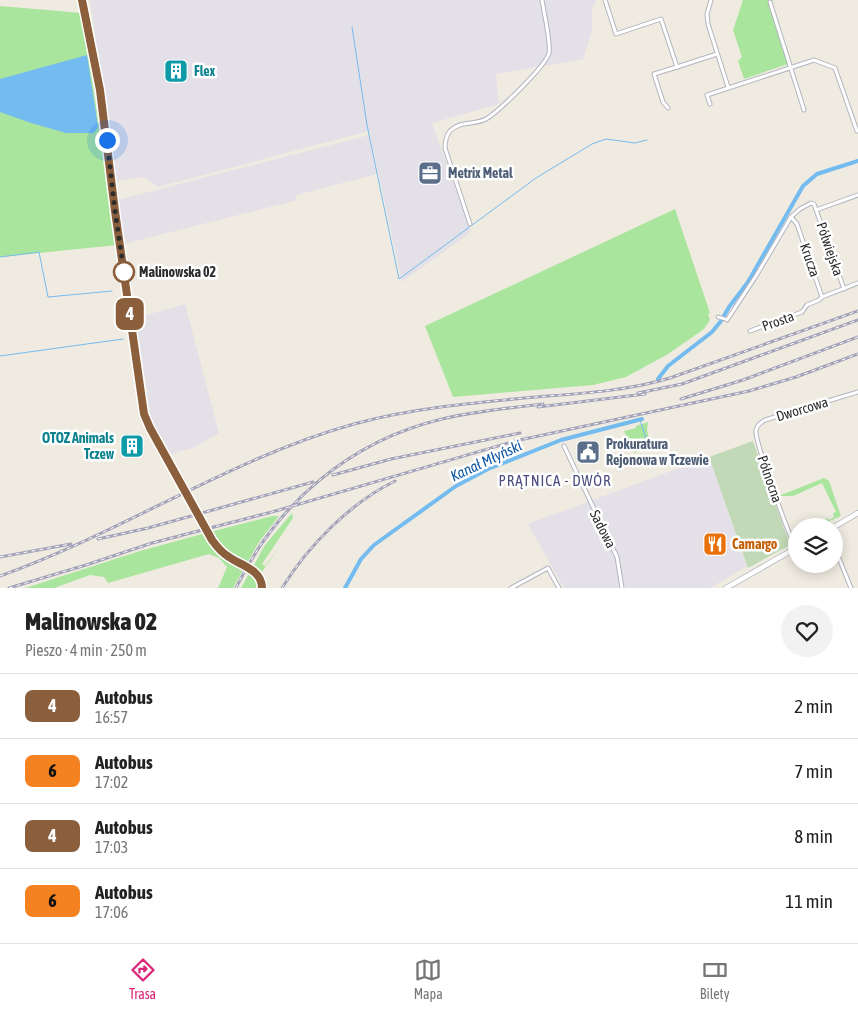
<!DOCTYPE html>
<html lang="pl">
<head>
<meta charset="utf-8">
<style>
  :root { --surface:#fff; --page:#f2f2f2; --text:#222; --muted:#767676; --line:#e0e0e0; --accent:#db2777 }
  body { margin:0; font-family:"Asap Condensed",sans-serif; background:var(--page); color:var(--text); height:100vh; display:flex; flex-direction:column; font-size:19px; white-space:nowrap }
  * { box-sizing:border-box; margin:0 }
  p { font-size:16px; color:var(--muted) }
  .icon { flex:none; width:28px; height:28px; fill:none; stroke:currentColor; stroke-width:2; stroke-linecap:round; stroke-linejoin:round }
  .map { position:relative; height:588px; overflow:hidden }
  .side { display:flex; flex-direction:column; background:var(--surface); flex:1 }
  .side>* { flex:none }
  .badge { padding:0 10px; border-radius:8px; font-size:18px; line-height:32px }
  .fabs { position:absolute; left:788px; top:518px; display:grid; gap:10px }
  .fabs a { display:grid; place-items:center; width:55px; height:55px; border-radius:50%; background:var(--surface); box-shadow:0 2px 12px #0003; font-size:25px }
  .you { position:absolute; width:25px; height:25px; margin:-12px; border:4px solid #fff; border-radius:50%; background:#1a73e8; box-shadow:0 0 0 8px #1a73e833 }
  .map>.badge { position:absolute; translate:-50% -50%; box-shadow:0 0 0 2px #fff }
  .round { display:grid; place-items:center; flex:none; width:52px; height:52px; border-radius:26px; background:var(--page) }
  .headline { display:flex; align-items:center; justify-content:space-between; height:85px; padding:0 25px }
  h1 { font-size:24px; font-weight:800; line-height:38px }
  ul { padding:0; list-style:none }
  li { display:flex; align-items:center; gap:15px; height:65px; padding:0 25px; border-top:1px solid var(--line) }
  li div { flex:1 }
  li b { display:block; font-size:19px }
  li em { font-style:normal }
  li .badge { min-width:55px; font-weight:700; text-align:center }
  .menu { display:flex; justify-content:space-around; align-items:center; height:70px; border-top:1px solid var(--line); background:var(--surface); font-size:14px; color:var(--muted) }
  .menu a { display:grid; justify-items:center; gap:2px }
  .menu .current { color:var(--accent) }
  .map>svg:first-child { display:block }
  .industrial { fill:#e4e0e8 }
  .green { fill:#aae59d }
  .cemetery { fill:#c2d9b7 }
  .water { fill:#74bbf0 }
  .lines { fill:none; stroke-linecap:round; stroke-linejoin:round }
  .stream { stroke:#74bbf0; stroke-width:1 }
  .canal { stroke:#74bbf0; stroke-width:4 }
  .pedestrian-casing { stroke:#b3b4c1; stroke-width:4.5 }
  .minor-casing { stroke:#b3b4c1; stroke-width:5 }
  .tertiary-casing { stroke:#b3b4c1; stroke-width:6 }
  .pedestrian { stroke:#fff; stroke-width:2.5 }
  .minor { stroke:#fff; stroke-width:3 }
  .tertiary { stroke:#fff; stroke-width:4.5 }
  .rail-casing { stroke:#a3a2b8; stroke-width:3 }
  .rail { stroke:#fff; stroke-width:1; stroke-dasharray:4; stroke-linecap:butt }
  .line-casing { stroke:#fff; stroke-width:11 }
  .line { stroke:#8b5e3c; stroke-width:8 }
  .walk { stroke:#2d2d2d; stroke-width:5; stroke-dasharray:0 9 }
  .stop-dot { fill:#fff; stroke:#8b5e3c; stroke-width:2.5 }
  .labels { text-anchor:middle; stroke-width:5; stroke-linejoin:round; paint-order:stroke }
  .culture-label { font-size:14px; font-weight:bold; fill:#0d838f; stroke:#fff; text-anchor:start }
  .service-label { font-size:14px; font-weight:bold; fill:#4e5e75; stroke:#fff; text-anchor:start }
  .street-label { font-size:14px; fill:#2d2d2d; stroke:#fff }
  .stop-label { font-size:14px; font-weight:bold; fill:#2d2d2d; stroke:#fff; text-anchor:start }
  .food-label { font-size:14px; font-weight:bold; fill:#c56008; stroke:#fff; text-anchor:start }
  .water-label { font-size:15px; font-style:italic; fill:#0c56a3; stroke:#fff }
  .neighbourhood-label { font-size:15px; letter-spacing:1px; fill:#4c4d80; stroke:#fff }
</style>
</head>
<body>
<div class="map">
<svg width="858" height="588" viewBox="0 0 858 588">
  <rect width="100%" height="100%" fill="#efebe0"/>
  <!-- industrial -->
  <g class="industrial">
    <polygon points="90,0 597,0 592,8 592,30 583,59 496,74 499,104 432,123 471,232 402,282 369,131 158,187 144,177 115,181 104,88 97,57 98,54"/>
    <polygon points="369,135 377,174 297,195 294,201 120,245 114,201"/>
    <polygon points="185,304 219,433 193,448 170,454 151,420 136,318"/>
    <polygon points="709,457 747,566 710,588 625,588 624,584 617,588 564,588 528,524"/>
  </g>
  <!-- green -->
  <g class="green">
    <polygon points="743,0 774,0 769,2 788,64 744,79 738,61 742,57 733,30"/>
    <polygon points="0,6 82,13 117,245 0,257"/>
    <polygon points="675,209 710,313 708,314 710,320 704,329 668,354 626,377 593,385 453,397 425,326"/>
    <polygon points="648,422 647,430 649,439 640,451 634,453 624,431 636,428 636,426"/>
    <polygon points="824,478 829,481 841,516 827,522 826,519 827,518 829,520 834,517 833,513 836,512 822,483 793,496 781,496 781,495"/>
    <polygon points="292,513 293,518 262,564 265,566 280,546 261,573 252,568 260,583 260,588 241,588 265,545"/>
    <polygon points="272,516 279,516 259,542 233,588 218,588 227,567 219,558 209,554 108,583 104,577 90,575 54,588 25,588 140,551 206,533 221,554 242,567 244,563 225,552 210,532"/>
  </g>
  <!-- cemetery -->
  <polygon class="cemetery" points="753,441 790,545 748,568 709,457"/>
  <!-- water -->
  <polygon class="water" points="87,55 98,127 94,133 66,133 31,123 0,112 0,79"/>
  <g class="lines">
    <!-- stream -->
    <g class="stream">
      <polyline points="352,27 367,125 399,279 536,178 592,144 606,139 635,143 647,140"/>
      <polyline points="0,257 39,252 48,297 112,291"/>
      <polyline points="0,356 123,339"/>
      <polyline points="640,420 647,441"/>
    </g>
    <!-- canal -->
    <g class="canal">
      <polyline points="658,379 668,366 712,332 721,321 729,307 748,282 803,186 817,174 858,161"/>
      <polyline points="345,588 361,559 374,545 456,486 488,469 561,440 642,419"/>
    </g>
    <!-- pedestrian casing -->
    <g class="pedestrian-casing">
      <polyline id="pedestrian" points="718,317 725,319"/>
    </g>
    <!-- minor casing -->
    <g class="minor-casing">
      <g id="minor">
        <polyline points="605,0 616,34 661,19 677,67 717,54"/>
        <polyline points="711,0 707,14 708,24 728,87"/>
        <polyline points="770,2 804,110"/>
        <polyline points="710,104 707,95 814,60 835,68 857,131"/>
        <polyline points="668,108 663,102 654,74 677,67"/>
        <polyline points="816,210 858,195"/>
        <polyline points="791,217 800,209 811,203 814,204 844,289"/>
        <path d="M 470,224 L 445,148 C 445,142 446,136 450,131 C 459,121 475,125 486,119 C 498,112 546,66 549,53 C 551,42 544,13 542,0"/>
        <polyline points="727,320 756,276 791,217 797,224 822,297"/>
        <polyline points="750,331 802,312 807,305 819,300 822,297 858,283"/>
        <polyline points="564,446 617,557 622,588"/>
        <polyline points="834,546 851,588"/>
        <path d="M 796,548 C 789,536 755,442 756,431 C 756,426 760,423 765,420 L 858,392"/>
        <polyline points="511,588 548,568 559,588"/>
      </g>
    </g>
    <!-- tertiary casing -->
    <g class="tertiary-casing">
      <g id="tertiary">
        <polyline points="82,0 100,90 115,211 144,414 149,427 215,544 225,555 243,566"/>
        <polyline points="834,527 858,513"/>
        <polyline points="251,570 260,577 262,588"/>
        <polyline points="726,588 796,548"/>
      </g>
    </g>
    <!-- pedestrian -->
    <use href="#pedestrian" class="pedestrian"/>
    <!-- minor -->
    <use href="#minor" class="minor"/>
    <!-- tertiary -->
    <use href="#tertiary" class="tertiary"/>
    <!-- rail casing -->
    <g class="rail-casing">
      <g id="rail">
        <polyline points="638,393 682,384 858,320"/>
        <polyline points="681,399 743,380 858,337"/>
        <polyline points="538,407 645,394"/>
        <polyline points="333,475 391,459 520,433"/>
        <polyline points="98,539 148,528 313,482"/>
        <polyline points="0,557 71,544"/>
        <path d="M 0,576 C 121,533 231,458 354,424 C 417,407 482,402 547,396 C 589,393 630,390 670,378 L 858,311"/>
        <polyline points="9,588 86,565 152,543 272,512 515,441 749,391 796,377 858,354"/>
        <path d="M 236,588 C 277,503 350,441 442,419 C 475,411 510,408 543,404"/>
        <path d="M 282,588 C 308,546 350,503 395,481"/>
      </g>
    </g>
    <!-- rail -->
    <use href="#rail" class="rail"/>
  </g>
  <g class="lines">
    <!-- line casing -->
    <g class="line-casing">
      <path id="line" d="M 82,0 L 100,90 L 115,211 L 144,414 L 150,428 L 212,540 C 217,547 222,553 229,557 C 242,566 262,570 262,588"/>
    </g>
    <!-- line -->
    <use href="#line" class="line"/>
    <!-- walk -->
    <polyline class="walk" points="107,140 115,211 124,272"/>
  </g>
  <!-- icons -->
  <defs>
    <g id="building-square" transform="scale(1.25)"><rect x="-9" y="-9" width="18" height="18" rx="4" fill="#0f9aa8" stroke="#fff"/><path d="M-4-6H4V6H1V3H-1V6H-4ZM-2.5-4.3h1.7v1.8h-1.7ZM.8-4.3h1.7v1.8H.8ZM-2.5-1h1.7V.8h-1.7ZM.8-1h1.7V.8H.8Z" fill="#fff"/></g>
    <g id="office-square" transform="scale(1.25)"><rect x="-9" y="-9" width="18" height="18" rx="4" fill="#5c6f8a" stroke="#fff"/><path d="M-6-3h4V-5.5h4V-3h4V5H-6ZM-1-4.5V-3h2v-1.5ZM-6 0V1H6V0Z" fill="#fff"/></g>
    <g id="civic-square" transform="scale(1.25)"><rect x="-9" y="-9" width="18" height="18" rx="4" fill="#5c6f8a" stroke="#fff"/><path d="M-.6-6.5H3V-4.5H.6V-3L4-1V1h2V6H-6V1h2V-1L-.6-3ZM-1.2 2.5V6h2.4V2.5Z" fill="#fff"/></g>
    <g id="restaurant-square" transform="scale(1.25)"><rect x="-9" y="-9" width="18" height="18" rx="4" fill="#e8710a" stroke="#fff"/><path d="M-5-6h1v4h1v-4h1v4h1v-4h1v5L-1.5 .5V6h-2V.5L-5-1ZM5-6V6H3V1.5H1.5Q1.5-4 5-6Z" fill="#fff"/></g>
  </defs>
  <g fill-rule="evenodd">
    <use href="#building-square" x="176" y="71"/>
    <use href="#office-square" x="430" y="173"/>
    <use href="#building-square" x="132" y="446"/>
    <use href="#civic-square" x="588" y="452"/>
    <use href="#restaurant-square" x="715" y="544"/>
  </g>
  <!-- markers -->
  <circle class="stop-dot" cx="124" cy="272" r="10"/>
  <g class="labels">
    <!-- culture labels -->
    <g class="culture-label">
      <text x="194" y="76">Flex</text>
      <text x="114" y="443" text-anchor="end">OTOZ Animals<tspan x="114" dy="16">Tczew</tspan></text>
    </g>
    <!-- service labels -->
    <g class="service-label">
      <text x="448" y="178">Metrix Metal</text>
      <text x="606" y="449">Prokuratura<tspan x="606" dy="16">Rejonowa w Tczewie</tspan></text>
    </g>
    <!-- street labels -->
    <g class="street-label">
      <text transform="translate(830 249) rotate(71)" y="5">Półwiejska</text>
      <text transform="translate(810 260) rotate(71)" y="5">Krucza</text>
      <text transform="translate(778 321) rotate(-20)" y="5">Prosta</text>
      <text transform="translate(802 409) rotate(-17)" y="5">Dworcowa</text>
      <text transform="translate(770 479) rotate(71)" y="5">Północna</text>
      <text transform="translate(603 529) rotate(63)" y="5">Sadowa</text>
    </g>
    <!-- stop labels -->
    <g class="stop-label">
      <text x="139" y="277">Malinowska 02</text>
    </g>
    <!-- food labels -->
    <g class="food-label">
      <text x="732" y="549">Camargo</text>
    </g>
    <!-- water labels -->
    <g class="water-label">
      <text transform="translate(486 461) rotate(-25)" y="5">Kanał Młyński</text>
    </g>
    <!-- neighbourhood labels -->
    <g class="neighbourhood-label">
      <text x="555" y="486">PRĄTNICA - DWÓR</text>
    </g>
  </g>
</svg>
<div class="fabs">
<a><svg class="icon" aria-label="layers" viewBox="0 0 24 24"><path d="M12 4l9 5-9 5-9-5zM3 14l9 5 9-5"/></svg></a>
</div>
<div class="you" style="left:107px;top:140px"></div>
<b class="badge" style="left:130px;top:314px;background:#8b5e3c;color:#fff">4</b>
</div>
<section class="side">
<div class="headline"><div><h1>Malinowska 02</h1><p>Pieszo · 4 min · 250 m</p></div><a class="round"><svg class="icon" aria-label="heart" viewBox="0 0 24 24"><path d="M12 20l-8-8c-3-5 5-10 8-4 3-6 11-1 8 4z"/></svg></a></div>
<ul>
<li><span class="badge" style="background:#8b5e3c;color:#fff">4</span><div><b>Autobus</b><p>16:57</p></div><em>2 min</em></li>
<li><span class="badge" style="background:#f58220;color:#111">6</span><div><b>Autobus</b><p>17:02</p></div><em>7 min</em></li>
<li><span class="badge" style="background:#8b5e3c;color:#fff">4</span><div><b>Autobus</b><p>17:03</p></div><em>8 min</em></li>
<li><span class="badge" style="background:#f58220;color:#111">6</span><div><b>Autobus</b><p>17:06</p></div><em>11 min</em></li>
</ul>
</section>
<nav class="menu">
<a class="current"><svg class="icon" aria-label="directions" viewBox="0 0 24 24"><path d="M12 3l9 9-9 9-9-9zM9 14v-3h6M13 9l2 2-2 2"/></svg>Trasa</a>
<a><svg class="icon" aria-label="map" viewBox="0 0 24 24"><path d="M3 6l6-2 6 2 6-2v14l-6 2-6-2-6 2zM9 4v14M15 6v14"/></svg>Mapa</a>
<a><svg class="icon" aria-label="tickets" viewBox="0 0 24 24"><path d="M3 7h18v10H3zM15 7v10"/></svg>Bilety</a>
</nav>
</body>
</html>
